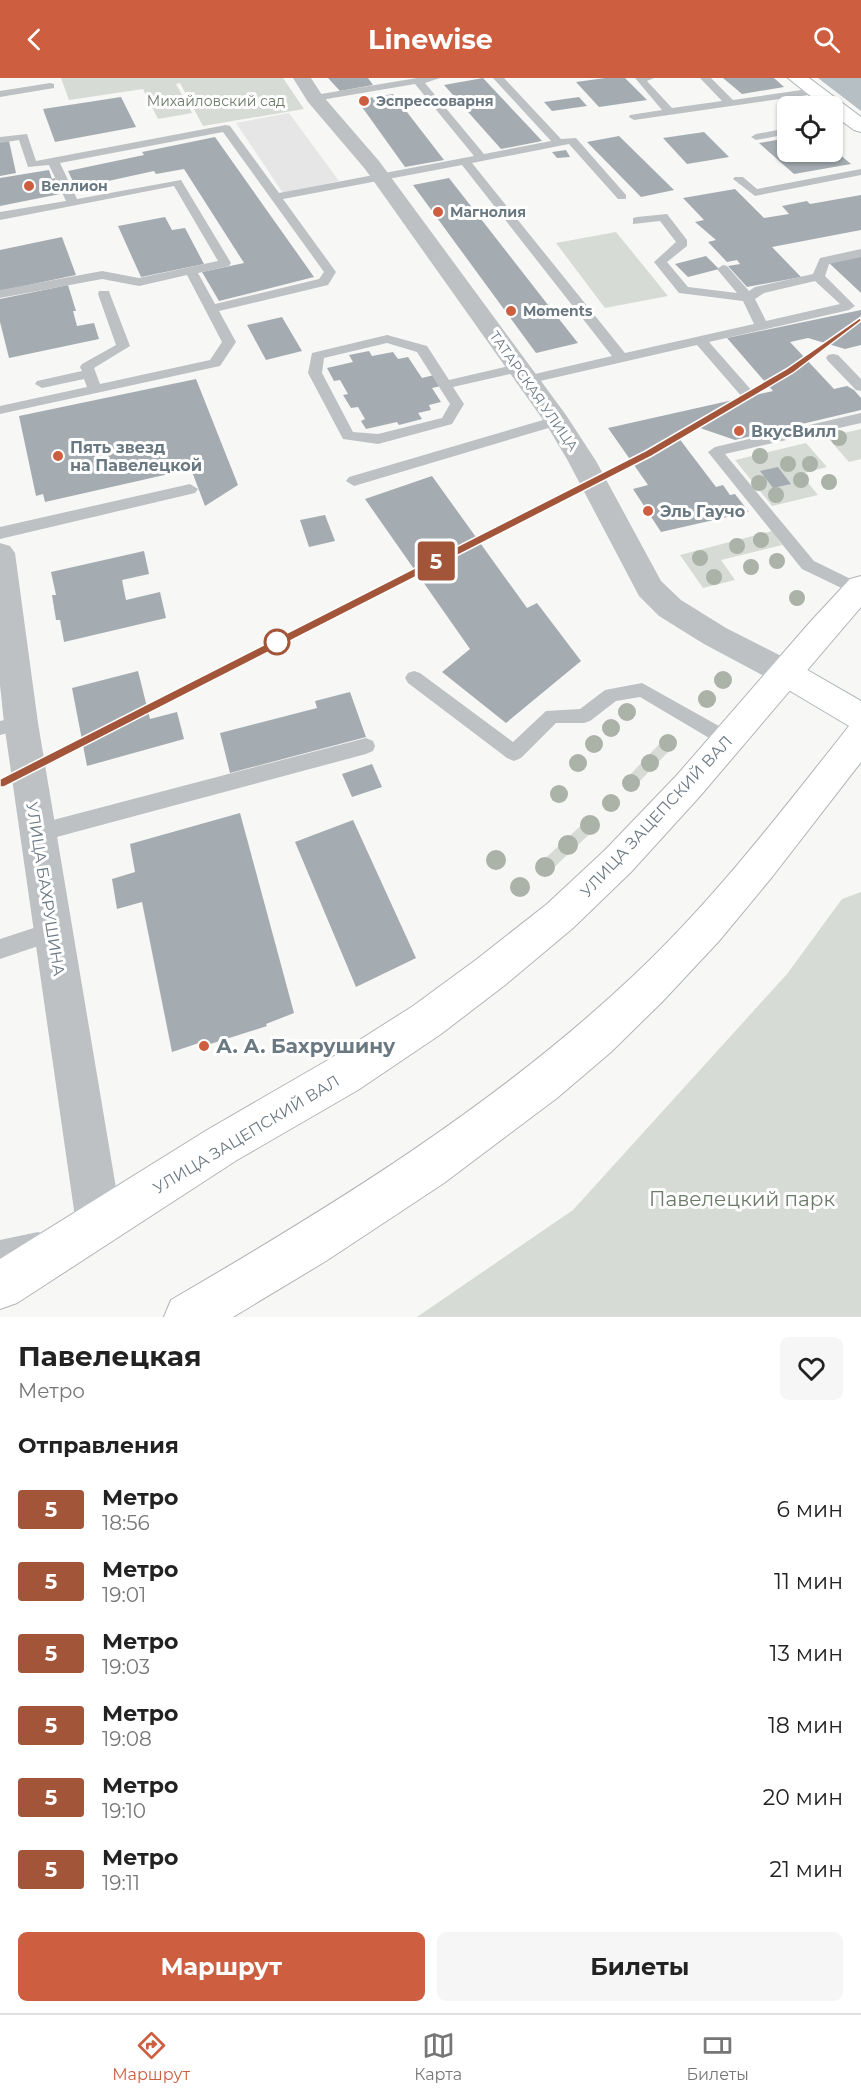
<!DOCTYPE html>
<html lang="ru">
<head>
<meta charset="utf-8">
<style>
  :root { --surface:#fff; --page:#f6f6f6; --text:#222; --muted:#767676; --line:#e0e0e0; --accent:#cd5e3f }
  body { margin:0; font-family:Montserrat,sans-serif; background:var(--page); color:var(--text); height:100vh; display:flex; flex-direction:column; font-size:22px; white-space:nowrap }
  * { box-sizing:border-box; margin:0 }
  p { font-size:20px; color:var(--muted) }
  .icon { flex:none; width:33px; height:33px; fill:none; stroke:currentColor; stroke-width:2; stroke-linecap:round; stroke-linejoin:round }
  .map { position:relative; height:1239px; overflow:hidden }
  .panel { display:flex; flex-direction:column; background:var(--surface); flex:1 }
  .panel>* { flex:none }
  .badge { padding:0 12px; border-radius:4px; font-size:21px; line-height:39px }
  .tools { position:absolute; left:777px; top:18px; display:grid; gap:12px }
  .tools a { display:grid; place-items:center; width:66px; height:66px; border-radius:9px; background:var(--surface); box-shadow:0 2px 4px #0004; font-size:30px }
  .map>.badge { position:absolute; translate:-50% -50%; box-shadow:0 0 0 3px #fff }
  h2 { padding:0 18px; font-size:22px; line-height:54px }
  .round { display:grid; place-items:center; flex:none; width:63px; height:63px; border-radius:9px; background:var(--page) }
  .headline { display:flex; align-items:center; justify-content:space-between; height:102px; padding:0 18px }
  h1 { font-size:28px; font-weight:700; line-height:45px }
  .primary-button { display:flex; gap:12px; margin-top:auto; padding:12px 18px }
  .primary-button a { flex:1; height:69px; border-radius:9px; background:var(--accent); color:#fff; font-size:24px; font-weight:700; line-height:69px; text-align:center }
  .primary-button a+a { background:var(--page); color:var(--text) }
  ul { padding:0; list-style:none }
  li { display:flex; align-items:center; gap:18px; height:72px; padding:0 18px }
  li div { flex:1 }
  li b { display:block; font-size:22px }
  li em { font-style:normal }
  li .badge { min-width:66px; font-weight:700; text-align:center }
  header { display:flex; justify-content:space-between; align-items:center; height:78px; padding:0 18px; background:var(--accent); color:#fff; font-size:27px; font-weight:700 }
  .dock { display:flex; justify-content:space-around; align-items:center; height:84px; border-top:2px solid var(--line); background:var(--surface); font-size:16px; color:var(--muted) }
  .dock a { display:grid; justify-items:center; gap:3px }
  .dock .on { color:var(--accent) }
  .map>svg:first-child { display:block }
  .built { fill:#e5e6e5 }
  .green { fill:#d7dbd5 }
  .water { fill:#b6c0c4 }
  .building { fill:#a5acb1 }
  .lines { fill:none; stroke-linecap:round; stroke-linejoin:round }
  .secondary-casing { stroke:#afb5b9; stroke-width:2 }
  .primary-casing { stroke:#b1b5b8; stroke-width:2 }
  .lane { fill:#bdc1c4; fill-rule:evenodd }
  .street { fill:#bdc1c4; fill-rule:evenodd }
  .secondary { fill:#fff; fill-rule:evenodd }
  .primary { fill:#fff; fill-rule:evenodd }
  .tree { fill:#abb2a7 }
  .line { fill:#a35539; stroke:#fff; stroke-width:1.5 }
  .poi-dot { fill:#cd5e3f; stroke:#fff; stroke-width:2 }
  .stop-dot { fill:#fff; stroke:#a35539; stroke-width:3 }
  .labels { text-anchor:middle; stroke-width:6; stroke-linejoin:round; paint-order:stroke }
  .far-park-label { font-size:14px; fill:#6c7a68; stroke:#fff }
  .far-poi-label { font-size:14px; font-weight:bold; fill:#6a7882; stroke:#fff; text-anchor:start }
  .far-street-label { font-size:14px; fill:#6a7882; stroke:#fff }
  .poi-label { font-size:16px; font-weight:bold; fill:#6a7882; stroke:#fff; text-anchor:start }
  .street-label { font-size:16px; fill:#6a7882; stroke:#fff }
  .near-poi-label { font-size:20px; font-weight:bold; fill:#6a7882; stroke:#fff; text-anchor:start }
  .near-park-label { font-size:20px; fill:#6c7a68; stroke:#fff }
</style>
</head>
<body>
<header><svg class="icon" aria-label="back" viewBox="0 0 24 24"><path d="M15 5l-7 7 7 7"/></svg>Linewise<svg class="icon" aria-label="search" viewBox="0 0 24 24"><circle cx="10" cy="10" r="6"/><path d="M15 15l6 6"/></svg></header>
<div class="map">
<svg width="861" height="1239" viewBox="0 0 861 1239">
  <rect width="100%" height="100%" fill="#f7f7f5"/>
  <!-- built -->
  <polygon class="built" points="289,35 339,103 283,115 236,45"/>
  <!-- green -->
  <g class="green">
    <polygon points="61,0 283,0 304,31 203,48 180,5 176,6 192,35 158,41 143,11 69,22"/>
    <polygon points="616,154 668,218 605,230 556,165"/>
    <polygon points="861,351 861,381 849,384 827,359"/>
    <polygon points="806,365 827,389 801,396 818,417 772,428 735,382"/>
    <polygon points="772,453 782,467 721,482 735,502 703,510 680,477"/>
    <polygon points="665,660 674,663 674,668 634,709 627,708 625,705 626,701"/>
    <polygon points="587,742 594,743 596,750 549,794 541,793 539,789 540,785"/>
    <polygon points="861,814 861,1239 417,1239 573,1132 787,896 842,821"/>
  </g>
  <!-- water -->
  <polygon class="water" points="818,0 861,0 861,33"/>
  <!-- building -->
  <g class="building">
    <polygon points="328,0 368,0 373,7 340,13"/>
    <polygon points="483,0 529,49 542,63 501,71 444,7"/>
    <polygon points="605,0 625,0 647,22 599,29 576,4"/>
    <polygon points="723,0 774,0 784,9 742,16"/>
    <polygon points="393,16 444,82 405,89 357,22"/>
    <polygon points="121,19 136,49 55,64 43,31"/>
    <polygon points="579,19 587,28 552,33 544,24"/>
    <polygon points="704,54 729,79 687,86 663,60"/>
    <polygon points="619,58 674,112 641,119 587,64"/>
    <polygon points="215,59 314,199 219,223 202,194 244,185 184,91 156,96 154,93 76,110 68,93 144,77 142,74"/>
    <polygon points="788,60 788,74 832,74 832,70 851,86 794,96 759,65"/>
    <polygon points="9,63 16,95 0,98 0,64"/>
    <polygon points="566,72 570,79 557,80 552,74"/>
    <polygon points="49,92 52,101 55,100 60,116 0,128 0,100"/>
    <polygon points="449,100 559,241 578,265 536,275 413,107"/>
    <polygon points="735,111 764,140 789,136 782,128 807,123 810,126 861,117 861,152 772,169 801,199 747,209 728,188 740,186 737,182 727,184 708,164 716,162 695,144 704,142 683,120"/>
    <polygon points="165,139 172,152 185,150 204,186 141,199 118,148"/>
    <polygon points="62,159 76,197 0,213 0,172"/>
    <polygon points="861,177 861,215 828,184"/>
    <polygon points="706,178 719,191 688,199 675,186"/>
    <polygon points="68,207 76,233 73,233 77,248 94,245 99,261 9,280 0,244 0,221"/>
    <polygon points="861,232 861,267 845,271 808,260 790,264 834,311 847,308 854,312 861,320 861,332 735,362 697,349 675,355 716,409 723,407 730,417 735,416 749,434 661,454 633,411 648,407 608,350 773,313 727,260"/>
    <polygon points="282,239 302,273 266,282 247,247"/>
    <polygon points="369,273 372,278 393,274 398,281 408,279 422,300 434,297 441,308 432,310 441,324 429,327 431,332 418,335 422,341 399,347 397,344 366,351 361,343 365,341 358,329 351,330 343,317 348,316 340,302 334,303 327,290 353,284 349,277"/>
    <polygon points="196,301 238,407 205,428 191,391 45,424 43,416 36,418 19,338"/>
    <polygon points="778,389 791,406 773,410 760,393"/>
    <polygon points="432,398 527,530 537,525 581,583 506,645 442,594 470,571 365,421"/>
    <polygon points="325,437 335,463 309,469 300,442"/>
    <polygon points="144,473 149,496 122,502 126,522 160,514 166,540 64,564 60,542 56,542 52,517 56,517 51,494"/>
    <polygon points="138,593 150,641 177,634 184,661 87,688 72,610"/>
    <polygon points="350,614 366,659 230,695 220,655 317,630 315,623"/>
    <polygon points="372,686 382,709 352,719 342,696"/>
    <polygon points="240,735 294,935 266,946 267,948 204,968 202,964 172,974 142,824 117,831 112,801 135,794 130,766"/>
    <polygon points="353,742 416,880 356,909 295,764"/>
  </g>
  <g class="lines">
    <!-- secondary casing -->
    <g class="secondary-casing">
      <g id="secondary">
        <polygon points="788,0 809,0 861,39 861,54 854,52 832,36 832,28 823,28"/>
        <polygon points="786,582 797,586 861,623 861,652 849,648 775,604 770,595 775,586"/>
      </g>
    </g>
    <!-- primary casing -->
    <g class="primary-casing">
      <g id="primary">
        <polygon points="861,498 861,529 701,717 631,794 573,850 505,907 441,956 358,1012 237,1082 17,1225 0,1231 0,1181 207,1052 328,982 413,928 477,881 547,826 605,772 677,697 811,543 850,501"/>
        <path d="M 861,644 L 861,684 L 772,799 L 719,863 L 662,924 L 611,974 L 557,1020 L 444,1105 L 326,1183 L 233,1239 L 164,1239 L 171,1222 C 334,1127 495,1028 633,898 C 713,823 781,734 849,648 Z"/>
      </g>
    </g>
    <!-- lane -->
    <g class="lane">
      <path d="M 417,0 L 440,0 L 425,5 L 484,76 L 551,63 L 493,0 L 504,0 L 561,61 L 576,60 L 626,117 L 626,121 L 618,121 L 569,66 L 472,85 L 625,275 L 754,246 L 743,223 L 679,215 L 654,184 L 676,164 L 660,143 L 633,146 L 633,140 L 637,139 L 667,136 L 687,162 L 687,168 L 667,184 L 688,209 L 737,215 L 717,191 L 723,187 L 727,188 L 749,213 L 755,209 L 813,196 L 820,180 L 861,171 L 861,179 L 829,186 L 825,198 L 855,228 L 849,232 L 709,264 L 753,314 L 755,317 L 748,321 L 743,320 L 697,267 L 527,306 L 522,305 L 520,302 L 522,299 L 612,278 L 462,87 L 283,121 L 336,194 L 328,207 L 219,233 L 236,264 L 220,288 L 0,336 L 0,328 L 87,309 L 84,301 L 42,310 L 35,306 L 37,303 L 82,293 L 80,289 L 82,286 L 116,267 L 98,216 L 99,213 L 109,213 L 110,216 L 130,268 L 94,290 L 100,306 L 210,282 L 222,264 L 187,197 L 139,208 L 102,201 L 0,220 L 0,212 L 102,193 L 139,200 L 218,183 L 174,108 L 0,142 L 0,134 L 66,123 L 49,87 L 28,89 L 19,62 L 0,65 L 0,59 L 27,56 L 36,83 L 226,47 L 230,48 L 279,115 L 474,78 L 415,6 L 315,23 L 310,20 L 315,17 ZM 223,54 L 324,194 L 319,201 L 215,226 L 198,195 L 229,188 L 231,185 L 181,102 L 77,121 L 60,85 ZM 815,203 L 840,226 L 766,243 L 755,221 L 764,215 Z"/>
      <polygon points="635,0 654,0 647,3 672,30 722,23 700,0 711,0 733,22 815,10 820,13 815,16 634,42 629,39 630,37 662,32"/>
      <polygon points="50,5 54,6 54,10 0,19 0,13"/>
      <polygon points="852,38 857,41 856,43 832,49 832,43"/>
      <polygon points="788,50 788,56 756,62 751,59 756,56"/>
      <polygon points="861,91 861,97 755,118 733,101 735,99 743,99 757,111"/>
      <path d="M 387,257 L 427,268 L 449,302 L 518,286 L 525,290 L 523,293 L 453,309 L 464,326 L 452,346 L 378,366 L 343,361 L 308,295 L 312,275 ZM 387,265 L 417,274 L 450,326 L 442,340 L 378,356 L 353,354 L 322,295 L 324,280 Z"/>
      <polygon points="833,276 838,277 861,301 861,313 856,312 828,283 826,280 828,277"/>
      <polygon points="861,335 861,345 725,376 814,483 861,506 861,517 858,518 802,491 708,374 715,369"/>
      <polygon points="557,338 562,340 564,343 562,346 354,408 346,403 349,399"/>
      <polygon points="190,406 198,411 195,415 0,461 0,449"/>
      <polygon points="414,593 420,595 513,664 546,633 580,631 605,612 642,605 735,657 737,662 735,667 728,670 721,667 640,619 616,623 590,643 584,645 556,645 521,680 514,683 507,680 408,605 405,600 408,595"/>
      <polygon points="21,638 27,640 30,645 27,650 0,657 0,643"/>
      <polygon points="366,660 373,663 375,668 373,673 366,676 38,764 31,761 28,755 31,749 38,746"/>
      <polygon points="52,844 59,847 62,854 59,861 0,881 0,861"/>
      <polygon points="38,1154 47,1157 50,1166 47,1175 0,1188 0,1162"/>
    </g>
    <!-- street -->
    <g class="street">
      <polygon points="293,0 311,0 322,17 379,83 566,337 596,383 661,503 681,522 726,550 797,586 802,595 797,604 786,608 775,604 704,566 659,538 639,518 568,383 546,346 365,91 308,24"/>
      <polygon points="0,465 10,468 15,475 38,645 122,1146 115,1162 99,1169 83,1162 76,1146 4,645 0,607"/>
    </g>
    <!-- secondary -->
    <use href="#secondary" class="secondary"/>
    <!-- primary -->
    <use href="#primary" class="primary"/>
  </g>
  <!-- trees -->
  <g class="tree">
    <circle cx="839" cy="360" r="8"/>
    <circle cx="760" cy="378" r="8"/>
    <circle cx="788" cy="386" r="8"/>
    <circle cx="810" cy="386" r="8"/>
    <circle cx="801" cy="402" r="8"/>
    <circle cx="829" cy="404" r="8"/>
    <circle cx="759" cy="405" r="8"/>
    <circle cx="776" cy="417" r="8"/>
    <circle cx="761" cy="462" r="8"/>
    <circle cx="737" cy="468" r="8"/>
    <circle cx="700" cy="480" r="8"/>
    <circle cx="777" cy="483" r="8"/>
    <circle cx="751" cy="489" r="8"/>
    <circle cx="714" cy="499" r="8"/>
    <circle cx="797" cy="520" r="8"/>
    <circle cx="723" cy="602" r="9"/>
    <circle cx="707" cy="621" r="9"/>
    <circle cx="627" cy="634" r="9"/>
    <circle cx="611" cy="650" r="9"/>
    <circle cx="668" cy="665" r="9"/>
    <circle cx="594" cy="666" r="9"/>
    <circle cx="578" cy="685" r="9"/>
    <circle cx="650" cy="685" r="9"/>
    <circle cx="631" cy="705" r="9"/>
    <circle cx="559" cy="716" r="9"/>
    <circle cx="611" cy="725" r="9"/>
    <circle cx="590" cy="747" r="10"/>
    <circle cx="568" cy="767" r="10"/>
    <circle cx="496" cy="782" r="10"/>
    <circle cx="545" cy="789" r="10"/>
    <circle cx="520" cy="809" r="10"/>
  </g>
  <!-- line -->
  <polygon class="line" points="861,239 861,243 793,295 652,378 4,709 0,709 0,701 645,373 786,291"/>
  <!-- markers -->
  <g class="poi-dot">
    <circle cx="364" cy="23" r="6"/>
    <circle cx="29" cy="108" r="6"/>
    <circle cx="438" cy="134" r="6"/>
    <circle cx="511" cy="233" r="6"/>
    <circle cx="739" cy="353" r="6"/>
    <circle cx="58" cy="378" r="6"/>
    <circle cx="648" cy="433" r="6"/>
    <circle cx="204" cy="968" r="6"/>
  </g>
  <circle class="stop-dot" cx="277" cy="564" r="12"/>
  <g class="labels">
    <!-- far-park labels -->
    <g class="far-park-label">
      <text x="216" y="28">Михайловский сад</text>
    </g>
    <!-- far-poi labels -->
    <g class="far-poi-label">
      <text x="376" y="28">Эспрессоварня</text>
      <text x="41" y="113">Веллион</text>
      <text x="450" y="139">Магнолия</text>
      <text x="523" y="238">Moments</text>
    </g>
    <!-- far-street labels -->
    <g class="far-street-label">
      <text transform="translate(534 313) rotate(55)" y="5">ТАТАРСКАЯ УЛИЦА</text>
    </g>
    <!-- poi labels -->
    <g class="poi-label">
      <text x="751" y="359">ВкусВилл</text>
      <text x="70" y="375">Пять звезд<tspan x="70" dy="18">на Павелецкой</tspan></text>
      <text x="660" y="439">Эль Гаучо</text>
    </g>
    <!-- street labels -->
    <g class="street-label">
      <text transform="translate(656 738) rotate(-47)" y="6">УЛИЦА ЗАЦЕПСКИЙ ВАЛ</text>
      <text transform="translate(46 811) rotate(81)" y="6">УЛИЦА БАХРУШИНА</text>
      <text transform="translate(246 1056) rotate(-31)" y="6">УЛИЦА ЗАЦЕПСКИЙ ВАЛ</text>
    </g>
    <!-- near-poi labels -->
    <g class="near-poi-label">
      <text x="216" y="975">А. А. Бахрушину</text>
    </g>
    <!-- near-park labels -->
    <g class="near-park-label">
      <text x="742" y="1128">Павелецкий парк</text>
    </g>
  </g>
</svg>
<div class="tools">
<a><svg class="icon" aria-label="locate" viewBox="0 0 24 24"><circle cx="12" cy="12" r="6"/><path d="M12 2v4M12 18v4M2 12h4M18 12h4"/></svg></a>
</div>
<b class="badge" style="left:436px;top:483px;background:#a35539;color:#fff">5</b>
</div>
<section class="panel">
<div class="headline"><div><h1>Павелецкая</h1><p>Метро</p></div><a class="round"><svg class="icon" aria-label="heart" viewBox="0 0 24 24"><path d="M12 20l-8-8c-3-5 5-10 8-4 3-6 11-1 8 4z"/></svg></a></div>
<h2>Отправления</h2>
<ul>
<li><span class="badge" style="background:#a35539;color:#fff">5</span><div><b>Метро</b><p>18:56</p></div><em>6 мин</em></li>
<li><span class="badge" style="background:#a35539;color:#fff">5</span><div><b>Метро</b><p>19:01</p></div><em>11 мин</em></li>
<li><span class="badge" style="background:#a35539;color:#fff">5</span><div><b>Метро</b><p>19:03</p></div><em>13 мин</em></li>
<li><span class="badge" style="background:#a35539;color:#fff">5</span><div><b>Метро</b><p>19:08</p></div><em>18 мин</em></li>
<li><span class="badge" style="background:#a35539;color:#fff">5</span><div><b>Метро</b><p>19:10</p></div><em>20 мин</em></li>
<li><span class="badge" style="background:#a35539;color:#fff">5</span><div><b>Метро</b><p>19:11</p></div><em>21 мин</em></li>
</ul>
<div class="primary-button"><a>Маршрут</a><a>Билеты</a></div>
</section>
<nav class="dock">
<a class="on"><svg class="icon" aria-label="directions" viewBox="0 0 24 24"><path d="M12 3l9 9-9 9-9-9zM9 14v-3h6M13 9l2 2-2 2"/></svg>Маршрут</a>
<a><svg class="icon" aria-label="map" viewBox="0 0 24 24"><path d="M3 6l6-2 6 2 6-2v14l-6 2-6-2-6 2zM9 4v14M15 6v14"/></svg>Карта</a>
<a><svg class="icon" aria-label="tickets" viewBox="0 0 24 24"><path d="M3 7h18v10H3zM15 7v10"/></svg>Билеты</a>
</nav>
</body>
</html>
